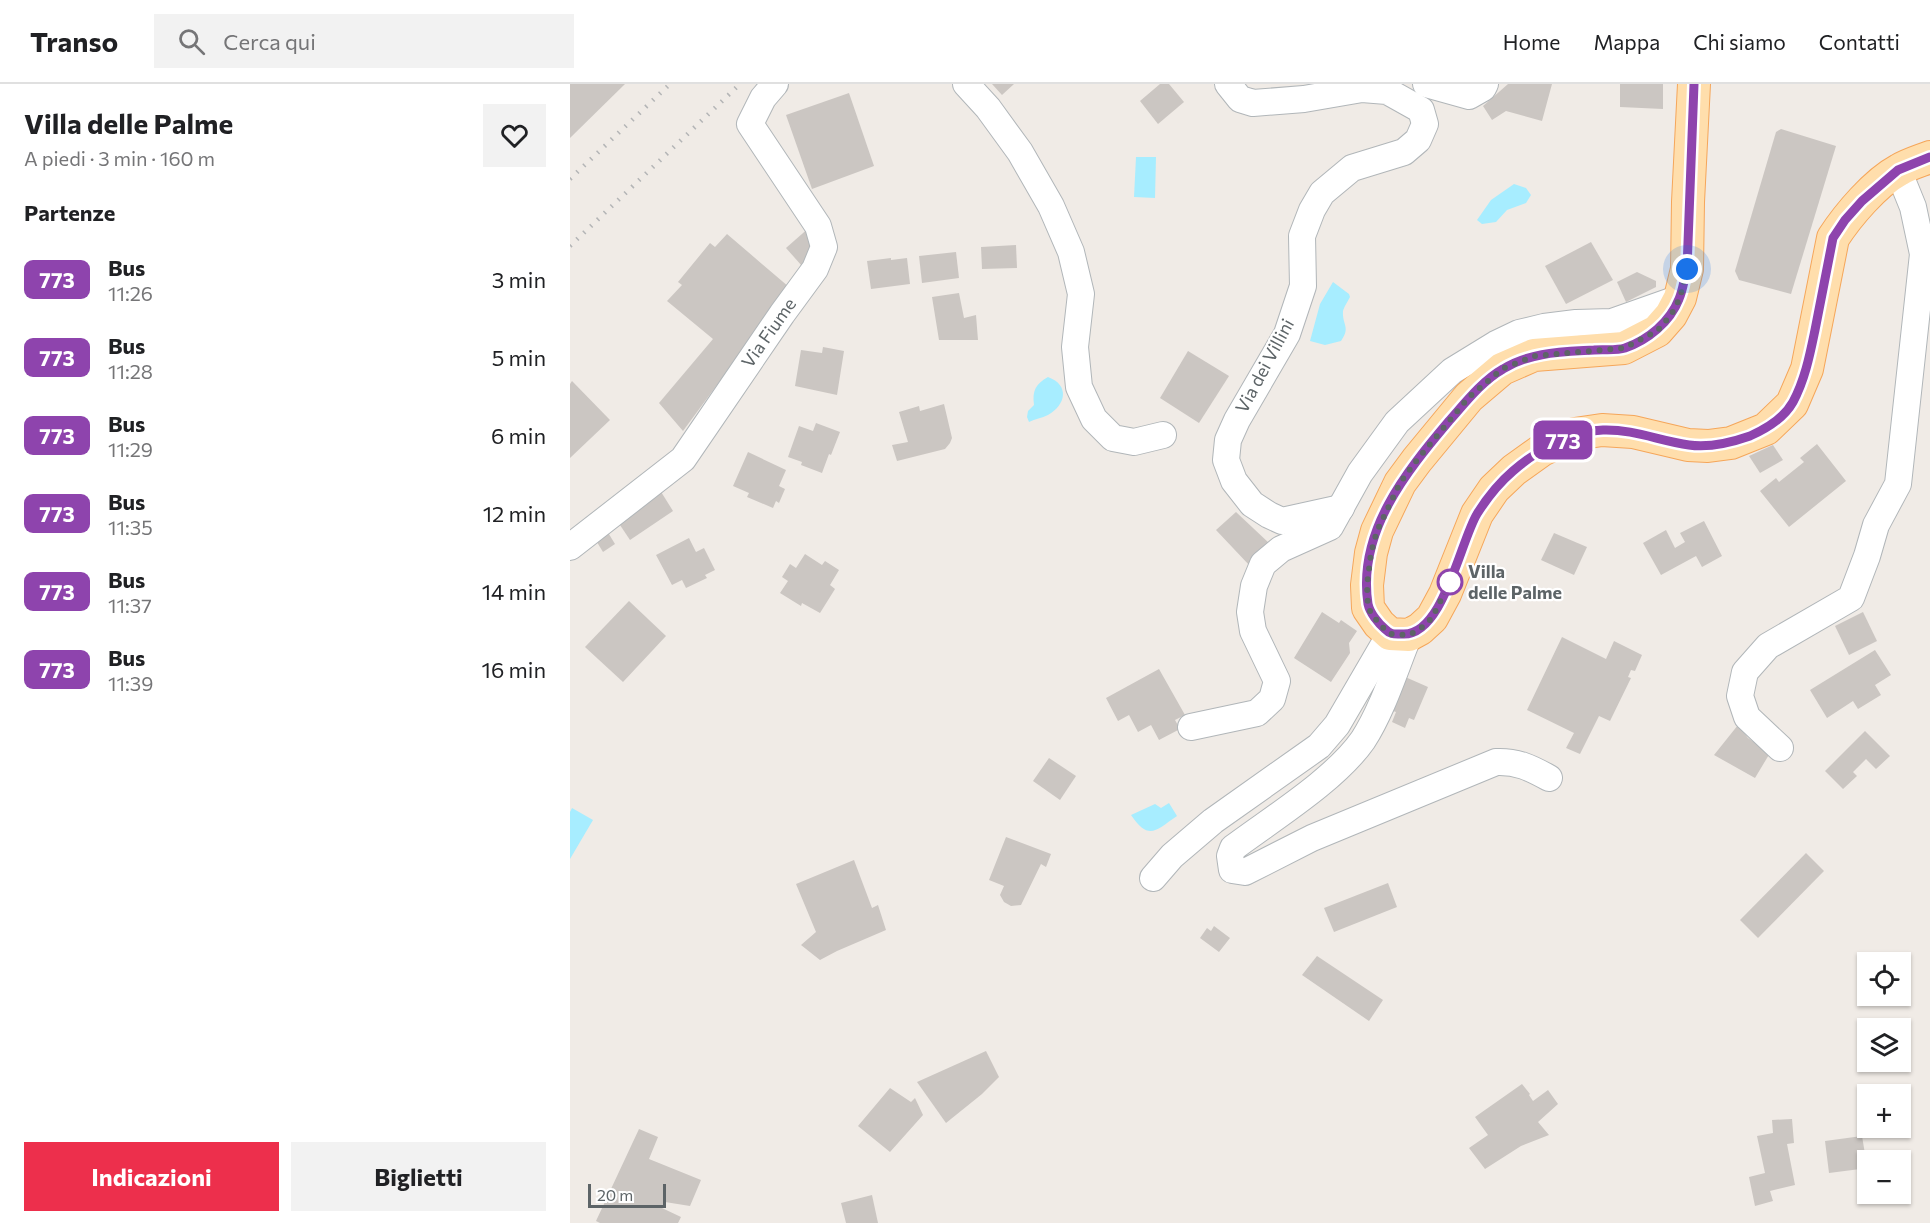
<!DOCTYPE html>
<html lang="it">
<head>
<meta charset="utf-8">
<style>
  :root { --surface:#fff; --page:#f2f2f2; --text:#202124; --muted:#757577; --line:#e0e0e0; --accent:#ed2f4c }
  body { margin:0; font-family:Commissioner,sans-serif; background:var(--page); color:var(--text); height:100vh; display:flex; flex-direction:column; font-size:22px; white-space:nowrap }
  * { box-sizing:border-box; margin:0 }
  p { font-size:20px; color:var(--muted) }
  .icon { flex:none; width:33px; height:33px; fill:none; stroke:currentColor; stroke-width:2; stroke-linecap:round; stroke-linejoin:round }
  .map { position:relative; flex:1; overflow:hidden }
  .side { display:flex; flex-direction:column; background:var(--surface); width:570px }
  .side>* { flex:none }
  .badge { padding:0 12px; border-radius:9px; font-size:21px; line-height:39px }
  .tools { position:absolute; left:1287px; top:868px; display:grid; gap:12px }
  .tools a { display:grid; place-items:center; width:54px; height:54px; border-radius:0px; background:var(--surface); box-shadow:0 2px 4px #0004; font-size:30px }
  .scale { position:absolute; left:18px; bottom:15px; width:78px; box-sizing:border-box; padding-left:6px; border:3px solid #5d6467; border-top:0; font-size:16px; line-height:21px; white-space:nowrap; color:#5d6467; -webkit-text-stroke:4px #fff; paint-order:stroke }
  .you { position:absolute; width:30px; height:30px; margin:-15px; border:4px solid #fff; border-radius:50%; background:#1a73e8; box-shadow:0 0 0 9px #1a73e833 }
  .map>.badge { position:absolute; translate:-50% -50%; box-shadow:0 0 0 3px #fff }
  h2 { padding:0 24px; font-size:22px; line-height:54px }
  .round { display:grid; place-items:center; flex:none; width:63px; height:63px; border-radius:0px; background:var(--page) }
  .head { display:flex; align-items:center; justify-content:space-between; height:102px; padding:0 24px }
  h1 { font-size:28px; font-weight:700; line-height:45px }
  .cta { display:flex; gap:12px; margin-top:auto; padding:12px 24px }
  .cta a { flex:1; height:69px; border-radius:0px; background:var(--accent); color:#fff; font-size:24px; font-weight:700; line-height:69px; text-align:center }
  .cta a+a { background:var(--page); color:var(--text) }
  ul { padding:0; list-style:none }
  li { display:flex; align-items:center; gap:18px; height:78px; padding:0 24px }
  li div { flex:1 }
  li b { display:block; font-size:22px }
  li em { font-style:normal }
  li .badge { min-width:66px; font-weight:700; text-align:center }
  header { display:flex; align-items:center; gap:36px; box-sizing:border-box; height:84px; padding:0 30px; background:var(--surface); border-bottom:2px solid var(--line) }
  header strong { font-size:28px }
  nav { display:flex; gap:33px; margin-inline-start:auto; font-size:21px }
  .search { width:420px; height:54px; background:var(--page); display:flex; align-items:center; gap:15px; box-sizing:border-box; padding:0 21px; border-radius:0px; color:var(--muted); font-size:22px }
  main { display:flex; flex:1; min-height:0 }
  .map>svg:first-child { display:block }
  .water { fill:#a7edff }
  .building { fill:#cbc6c2 }
  .lines { fill:none; stroke-linecap:round; stroke-linejoin:round }
  .minor-casing { stroke:#b1b6b9; stroke-width:28 }
  .major-casing { stroke:#f5a65a; stroke-width:34 }
  .minor { stroke:#fff; stroke-width:26 }
  .major { stroke:#ffdeac; stroke-width:32 }
  .rail { stroke:#b4b5b6; stroke-width:4.5; stroke-dasharray:1.5 8; stroke-linecap:butt }
  .line-casing { stroke:#fff; stroke-width:14 }
  .line { stroke:#8e44ad; stroke-width:9 }
  .walk { stroke:#5d6467; stroke-width:6; stroke-dasharray:0 10.8 }
  .stop-dot { fill:#fff; stroke:#8e44ad; stroke-width:3 }
  .labels { text-anchor:middle; stroke-width:4.5; stroke-linejoin:round; paint-order:stroke }
  .street-label { font-size:18px; fill:#5d6467; stroke:#fff }
  .stop-label { font-size:18px; font-weight:bold; fill:#5d6467; stroke:#fff; text-anchor:start }
</style>
</head>
<body>
<header>
<strong>Transo</strong>
<div class="search"><svg class="icon" aria-label="search" viewBox="0 0 24 24"><circle cx="10" cy="10" r="6"/><path d="M15 15l6 6"/></svg>Cerca qui</div>
<nav><a>Home</a><a>Mappa</a><a>Chi siamo</a><a>Contatti</a></nav>
</header>
<main>
<section class="side">
<div class="head"><div><h1>Villa delle Palme</h1><p>A piedi · 3 min · 160 m</p></div><a class="round"><svg class="icon" aria-label="heart" viewBox="0 0 24 24"><path d="M12 20l-8-8c-3-5 5-10 8-4 3-6 11-1 8 4z"/></svg></a></div>
<h2>Partenze</h2>
<ul>
<li><span class="badge" style="background:#8e44ad;color:#fff">773</span><div><b>Bus</b><p>11:26</p></div><em>3 min</em></li>
<li><span class="badge" style="background:#8e44ad;color:#fff">773</span><div><b>Bus</b><p>11:28</p></div><em>5 min</em></li>
<li><span class="badge" style="background:#8e44ad;color:#fff">773</span><div><b>Bus</b><p>11:29</p></div><em>6 min</em></li>
<li><span class="badge" style="background:#8e44ad;color:#fff">773</span><div><b>Bus</b><p>11:35</p></div><em>12 min</em></li>
<li><span class="badge" style="background:#8e44ad;color:#fff">773</span><div><b>Bus</b><p>11:37</p></div><em>14 min</em></li>
<li><span class="badge" style="background:#8e44ad;color:#fff">773</span><div><b>Bus</b><p>11:39</p></div><em>16 min</em></li>
</ul>
<div class="cta"><a>Indicazioni</a><a>Biglietti</a></div>
</section>
<div class="map">
<svg width="1360" height="1139" viewBox="0 0 1360 1139">
  <rect width="100%" height="100%" fill="#f0ebe6"/>
  <!-- water -->
  <g class="water">
    <polygon points="566,73 586,73 585,114 564,113"/>
    <polygon points="944,100 956,104 961,111 956,119 937,126 926,138 912,140 907,136 921,116"/>
    <path d="M 763,198 L 779,210 L 780,213 C 778,217 774,223 773,227 C 772,241 781,243 771,257 L 755,261 L 740,257 L 750,220 Z"/>
    <path d="M 478,293 C 500,301 496,321 478,331 C 472,334 465,335 459,338 L 457,333 L 458,327 L 464,321 C 462,306 466,300 478,293 Z"/>
    <path d="M 599,719 L 607,732 C 585,747 579,757 561,731 L 585,720 L 591,724 Z"/>
    <polygon points="2,724 23,736 0,775 0,728"/>
  </g>
  <!-- building -->
  <g class="building">
    <polygon points="0,0 55,0 0,54"/>
    <polygon points="422,0 444,0 432,11"/>
    <polygon points="590,0 599,0 614,18 588,40 570,17"/>
    <polygon points="938,0 982,0 972,37 936,27 922,36 913,22"/>
    <polygon points="1050,0 1093,0 1093,25 1050,23"/>
    <polygon points="279,9 304,82 242,105 216,31"/>
    <polygon points="1211,45 1266,62 1221,210 1169,196 1165,187 1206,48"/>
    <polygon points="241,142 252,156 232,182 216,164"/>
    <polygon points="157,150 219,203 113,347 89,319 143,255 97,217 112,201 108,198 140,159 145,163"/>
    <polygon points="1021,158 1043,196 996,220 975,182"/>
    <polygon points="446,161 447,184 412,185 411,163"/>
    <polygon points="386,168 389,194 352,199 349,172"/>
    <polygon points="321,174 321,176 337,174 340,200 301,205 297,177"/>
    <polygon points="1067,188 1086,197 1086,203 1056,218 1047,198"/>
    <polygon points="389,209 394,234 406,231 408,256 369,256 362,213"/>
    <polygon points="253,263 274,267 267,311 225,302 231,266 252,269"/>
    <polygon points="618,267 659,292 629,339 590,314"/>
    <polygon points="2,297 40,336 0,374 0,300"/>
    <polygon points="374,320 382,354 380,359 375,365 327,377 322,361 338,358 329,328 349,322 350,327"/>
    <polygon points="246,339 270,348 261,371 259,370 252,389 231,381 232,378 218,373 229,342 243,347"/>
    <polygon points="1247,360 1276,397 1219,443 1190,407 1206,394 1209,398 1234,378 1230,374"/>
    <polygon points="1203,361 1213,376 1190,389 1179,372"/>
    <polygon points="178,368 216,386 209,402 215,405 209,419 206,417 203,424 177,413 179,409 163,402"/>
    <polygon points="88,403 103,427 60,456 44,432"/>
    <polygon points="666,428 700,460 680,482 646,446"/>
    <polygon points="1134,437 1152,472 1132,483 1126,472 1091,491 1073,459 1096,446 1105,464 1115,458 1110,449"/>
    <polygon points="34,442 45,460 33,468 22,450"/>
    <polygon points="984,449 1017,463 1004,491 971,476"/>
    <polygon points="119,454 126,468 134,464 145,486 135,491 137,494 116,504 112,496 102,501 86,471"/>
    <polygon points="235,470 252,481 255,477 269,486 260,501 265,505 250,529 232,519 231,522 210,509 218,497 212,493 220,480 226,484"/>
    <polygon points="59,517 96,552 53,598 15,563"/>
    <polygon points="752,528 769,539 771,536 787,547 779,559 780,569 761,598 724,574"/>
    <polygon points="1293,528 1307,557 1279,571 1265,542"/>
    <polygon points="992,553 1036,575 1044,557 1072,571 1065,587 1061,586 1058,593 1061,594 1040,637 1029,632 1010,670 996,664 1004,649 957,626"/>
    <polygon points="1305,566 1321,591 1305,601 1311,611 1288,625 1283,617 1257,634 1240,606"/>
    <polygon points="589,585 615,631 605,636 610,645 589,656 581,641 568,648 559,631 548,637 536,614"/>
    <polygon points="833,592 858,603 844,636 839,634 835,644 822,638 826,628 820,626"/>
    <polygon points="1168,641 1178,654 1200,669 1185,694 1144,671"/>
    <polygon points="1295,647 1320,672 1306,685 1296,675 1283,688 1287,692 1273,705 1255,687"/>
    <polygon points="479,674 506,692 490,716 463,697"/>
    <polygon points="436,753 481,770 476,783 471,780 451,821 441,822 434,818 430,811 434,802 419,796"/>
    <polygon points="1236,769 1254,787 1188,854 1170,836"/>
    <polygon points="284,776 302,824 308,821 316,846 267,867 250,876 231,861 246,848 226,800"/>
    <polygon points="818,799 827,823 764,848 754,824"/>
    <polygon points="644,842 660,854 649,868 630,854 637,844 641,847"/>
    <polygon points="747,872 813,916 799,937 732,891"/>
    <polygon points="416,967 429,993 412,1010 376,1039 347,998"/>
    <polygon points="952,1000 960,1010 959,1011 963,1017 978,1006 988,1020 968,1038 979,1051 951,1062 915,1085 899,1064 918,1051 905,1033"/>
    <polygon points="320,1004 341,1018 345,1014 353,1031 320,1068 288,1042"/>
    <polygon points="1222,1035 1224,1059 1217,1060 1225,1101 1200,1107 1203,1117 1185,1122 1179,1093 1195,1089 1187,1052 1203,1049 1202,1036"/>
    <polygon points="69,1045 88,1053 79,1075 131,1096 120,1122 95,1118 92,1124 111,1133 108,1139 30,1139 26,1137"/>
    <polygon points="1292,1052 1295,1070 1303,1069 1304,1077 1298,1077 1298,1084 1259,1089 1255,1057"/>
    <polygon points="302,1111 308,1139 276,1139 271,1119"/>
  </g>
  <g class="lines">
    <!-- minor casing -->
    <g class="minor-casing">
      <g id="minor">
        <polyline points="396,0 418,24 450,68 481,122 501,168 511,210 505,263 509,303 524,335 543,354 564,358 593,351"/>
        <polyline points="658,0 670,15 683,19 734,15 792,5 817,7 851,26 855,40 848,56 834,68 782,84 752,109 742,126 732,152 733,202 717,250 667,336 658,356 656,376 664,397 682,420 699,431 712,437 771,424"/>
        <polyline points="856,0 899,12 913,4 915,0"/>
        <polyline points="0,463 113,375 212,230 245,185 254,163 248,142 180,40 193,14 205,0"/>
        <path d="M 839,551 C 825,585 813,625 793,656 C 765,696 703,734 663,764 L 660,772 L 662,786 L 675,788 L 742,754 L 926,678 C 947,677 961,684 979,694"/>
        <polyline points="621,643 687,629 702,615 707,597 683,547 680,528 684,502 693,480 711,465 760,443 790,389 827,338 882,287 926,260 949,249 974,243 1006,239 1042,238 1110,214"/>
        <polyline points="1210,664 1177,633 1170,612 1175,588 1198,562 1281,514 1297,472 1306,441 1328,400 1353,170 1343,123 1328,86"/>
        <polyline points="583,794 602,772 643,737 749,662 767,641 820,550"/>
      </g>
    </g>
    <!-- major casing -->
    <g class="major-casing">
      <path id="major" d="M 1124,0 L 1118,118 L 1117,185 L 1110,214 L 1101,231 L 1087,247 L 1054,264 L 964,271 L 932,285 L 899,313 L 847,376 L 830,399 L 807,447 L 801,469 L 797,501 L 798,524 L 809,540 L 820,550 L 839,551 L 850,545 L 862,534 L 875,510 L 907,430 L 924,405 L 944,386 L 972,366 L 1005,350 L 1032,346 L 1063,348 L 1118,361 L 1138,362 L 1161,359 L 1196,345 L 1222,320 L 1237,285 L 1263,154 C 1278,131 1305,99 1329,86 C 1339,80 1350,77 1360,73"/>
    </g>
    <!-- minor -->
    <use href="#minor" class="minor"/>
    <!-- major -->
    <use href="#major" class="major"/>
    <!-- rail -->
    <g class="rail">
      <polyline points="0,95 100,0"/>
      <polyline points="0,162 170,0"/>
    </g>
  </g>
  <g class="lines">
    <!-- line casing -->
    <g class="line-casing">
      <path id="line" d="M 1124,0 L 1117,185 C 1114,195 1113,206 1109,215 C 1100,238 1078,256 1055,264 C 1046,267 1033,265 1024,266 C 993,268 960,268 933,285 C 912,297 895,319 879,337 C 836,388 787,448 798,520 C 800,529 808,539 815,545 C 821,551 824,550 832,550 C 873,553 890,458 907,430 C 917,414 929,399 943,387 C 967,366 1001,347 1033,346 C 1063,345 1090,357 1119,361 C 1140,364 1160,359 1180,352 C 1196,345 1214,334 1223,318 C 1235,296 1240,270 1245,246 C 1251,216 1257,185 1263,154 L 1275,136 L 1292,117 L 1328,86 L 1360,73"/>
    </g>
    <!-- line -->
    <use href="#line" class="line"/>
    <!-- walk -->
    <polyline class="walk" points="880,498 862,534 850,545 839,551 820,550 809,540 798,524 797,501 801,469 807,447 830,399 847,376 899,313 932,285 964,272 1054,264 1087,247 1101,231 1110,214 1117,185"/>
  </g>
  <!-- markers -->
  <circle class="stop-dot" cx="880" cy="498" r="12"/>
  <g class="labels">
    <!-- street labels -->
    <g class="street-label">
      <text transform="translate(199 249) rotate(-55)" y="6">Via Fiume</text>
      <text transform="translate(695 282) rotate(-62)" y="6">Via dei Villini</text>
    </g>
    <!-- stop labels -->
    <g class="stop-label">
      <text x="898" y="494">Villa<tspan x="898" dy="21">delle Palme</tspan></text>
    </g>
  </g>
</svg>
<div class="tools">
<a><svg class="icon" aria-label="locate" viewBox="0 0 24 24"><circle cx="12" cy="12" r="6"/><path d="M12 2v4M12 18v4M2 12h4M18 12h4"/></svg></a>
<a><svg class="icon" aria-label="layers" viewBox="0 0 24 24"><path d="M12 4l9 5-9 5-9-5zM3 14l9 5 9-5"/></svg></a>
<a>+</a>
<a>−</a>
</div>
<div class="scale">20 m</div>
<div class="you" style="left:1117px;top:185px"></div>
<b class="badge" style="left:993px;top:356px;background:#8e44ad;color:#fff">773</b>
</div>
</main>
</body>
</html>
